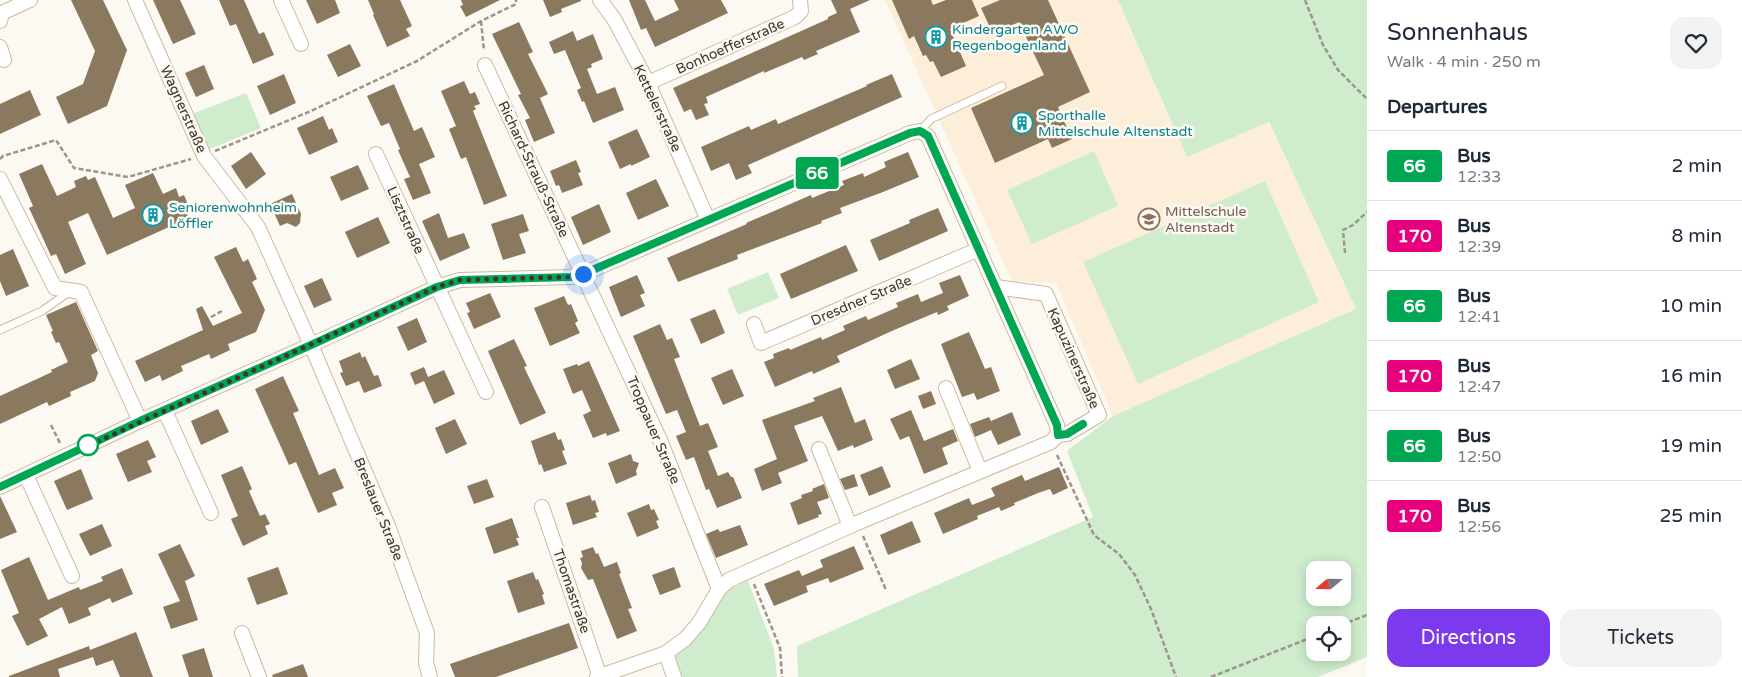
<!DOCTYPE html>
<html lang="en">
<head>
<meta charset="utf-8">
<style>
  :root { --surface:#fff; --page:#f2f2f3; --text:#1f2937; --muted:#747a83; --line:#e0e1e3; --accent:#7c3aed }
  body { margin:0; font-family:"Varela Round",sans-serif; background:var(--page); color:var(--text); height:100vh; display:flex; flex-direction:column; font-size:19px; white-space:nowrap }
  * { box-sizing:border-box; margin:0 }
  p { font-size:16px; color:var(--muted) }
  .icon { flex:none; width:28px; height:28px; fill:none; stroke:currentColor; stroke-width:2; stroke-linecap:round; stroke-linejoin:round }
  .map { position:relative; flex:1; overflow:hidden }
  .panel { display:flex; flex-direction:column; background:var(--surface); width:375px }
  .panel>* { flex:none }
  .badge { padding:0 10px; border-radius:4px; font-size:18px; line-height:32px }
  .needle { width:32px; rotate:250deg }
  .tools { position:absolute; left:1306px; top:561px; display:grid; gap:10px }
  .tools a { display:grid; place-items:center; width:45px; height:45px; border-radius:10px; background:var(--surface); box-shadow:0 2px 12px #0003; font-size:25px }
  .you { position:absolute; width:25px; height:25px; margin:-12px; border:4px solid #fff; border-radius:50%; background:#1a73e8; box-shadow:0 0 0 8px #1a73e833 }
  .map>.badge { position:absolute; translate:-50% -50%; box-shadow:0 0 0 2px #fff }
  h2 { padding:0 20px; font-size:19px; line-height:45px }
  .round { display:grid; place-items:center; flex:none; width:52px; height:52px; border-radius:15px; background:var(--page) }
  .summary { display:flex; align-items:center; justify-content:space-between; height:85px; padding:0 20px }
  h1 { font-size:24px; font-weight:600; line-height:38px }
  .primary-button { display:flex; gap:10px; margin-top:auto; padding:10px 20px }
  .primary-button a { flex:1; height:58px; border-radius:15px; background:var(--accent); color:#fff; font-size:20px; font-weight:600; line-height:58px; text-align:center }
  .primary-button a+a { background:var(--page); color:var(--text) }
  ul { padding:0; list-style:none }
  li { display:flex; align-items:center; gap:15px; height:70px; padding:0 20px; border-top:1px solid var(--line) }
  li div { flex:1 }
  li b { display:block; font-size:19px }
  li em { font-style:normal }
  li .badge { min-width:55px; font-weight:700; text-align:center }
  main { display:flex; flex:1; min-height:0 }
  .map>svg:first-child { display:block }
  .built { fill:#fdeed9 }
  .green { fill:#cfedcd; fill-rule:evenodd }
  .building { fill:#8a795e }
  .lines { fill:none; stroke-linecap:round; stroke-linejoin:round }
  .lane-casing { stroke:#cdba9e; stroke-width:9 }
  .street-casing { stroke:#cdba9e; stroke-width:16 }
  .path { stroke:#9b958c; stroke-width:2.5; stroke-dasharray:5 2.5; stroke-linecap:butt }
  .lane { stroke:#fff; stroke-width:7 }
  .street { stroke:#fff; stroke-width:14 }
  .line-casing { stroke:#fff; stroke-width:11 }
  .line { stroke:#00a651; stroke-width:8 }
  .walk { stroke:#3d362a; stroke-width:5; stroke-dasharray:0 9 }
  .stop-dot { fill:#fff; stroke:#00a651; stroke-width:2.5 }
  .labels { text-anchor:middle; stroke-width:5; stroke-linejoin:round; paint-order:stroke }
  .culture-label { font-size:14px; fill:#0d838f; stroke:#fcf8f2; text-anchor:start }
  .street-label { font-size:14px; fill:#3d362a; stroke:#fcf8f2 }
  .education-label { font-size:14px; fill:#785e54; stroke:#fcf8f2; text-anchor:start }
</style>
</head>
<body>
<main>
<div class="map">
<svg width="1367" height="677" viewBox="0 0 1367 677">
  <rect width="100%" height="100%" fill="#fcf8f2"/>
  <!-- built -->
  <polygon class="built" points="885,0 1118,0 1187,157 1268,122 1356,309 1113,416 1056,283 1012,281"/>
  <!-- green -->
  <g class="green">
    <path d="M 1118,0 L 1367,0 L 1367,657 L 1318,677 L 798,677 L 797,646 L 1093,517 L 1067,451 L 1113,416 L 1356,309 L 1269,122 L 1187,157 ZM 1315,570 L 1342,570 L 1342,598 L 1315,598 ZM 1315,625 L 1342,625 L 1342,652 L 1315,652 Z"/>
    <polygon points="246,93 261,128 210,149 192,114"/>
    <polygon points="1094,151 1118,206 1032,244 1007,190"/>
    <polygon points="1265,181 1319,302 1138,384 1083,262"/>
    <polygon points="768,272 779,298 738,315 727,289"/>
    <polygon points="748,581 774,649 777,677 678,677 671,657 715,609 724,594 734,587"/>
  </g>
  <!-- building -->
  <g class="building">
    <polygon points="71,0 103,0 127,50 107,106 68,124 56,97 83,84 95,51"/>
    <polygon points="153,0 180,0 196,34 173,44"/>
    <polygon points="219,0 244,0 259,34 264,32 274,55 253,64 236,24 230,26"/>
    <polygon points="306,0 335,0 340,13 317,24"/>
    <polygon points="368,0 400,0 412,26 406,29 410,36 387,47 373,15 374,14"/>
    <polygon points="461,0 500,0 466,17 460,6 463,5"/>
    <polygon points="543,0 581,0 581,1 561,9 562,12 550,17"/>
    <polygon points="629,0 645,0 655,21 679,10 674,0 721,0 728,13 655,47 646,28 641,30"/>
    <polygon points="831,0 870,0 850,9 860,32 816,51 818,54 804,60 802,57 764,73 764,71 706,97 708,103 704,104 709,115 696,120 691,109 684,112 673,88 828,19 828,17 837,13"/>
    <polygon points="892,0 931,0 933,5 946,0 972,0 979,16 950,29 966,66 941,77 933,61 930,62 926,55 923,56 914,36 909,39"/>
    <polygon points="1000,0 1048,0 1090,92 1058,107 1072,139 1052,148 1048,139 995,163 971,108 1044,75 1019,22 993,34 981,8"/>
    <polygon points="519,22 533,52 528,54 548,94 540,98 555,133 534,142 525,120 530,118 518,95 521,94 492,34"/>
    <polygon points="573,31 577,41 593,34 603,59 591,64 592,67 587,69 597,94 615,87 624,110 593,123 584,101 582,102 577,90 581,88 565,50 554,54 549,42"/>
    <polygon points="350,44 361,66 338,77 327,55"/>
    <polygon points="204,65 214,89 196,97 185,73"/>
    <polygon points="284,74 296,103 270,115 257,86"/>
    <polygon points="892,74 902,97 748,165 752,173 736,180 729,163 711,171 701,147 749,126 751,130 776,119 778,124 867,86 866,85"/>
    <polygon points="464,81 470,94 475,92 480,104 474,106 476,109 473,111 507,196 484,205 466,157 461,159 449,129 456,126 441,91"/>
    <polygon points="394,84 414,131 422,127 435,157 419,164 431,193 413,200 404,179 410,177 398,150 400,149 389,123 381,126 367,96"/>
    <polygon points="30,90 41,115 0,134 0,104"/>
    <polygon points="323,116 329,130 332,128 338,142 309,155 297,128"/>
    <polygon points="637,129 650,157 631,166 631,164 620,169 608,142"/>
    <polygon points="251,152 266,174 246,189 231,166"/>
    <polygon points="908,152 919,177 883,192 840,208 842,213 821,221 822,223 737,255 738,259 678,282 667,258 747,224 746,223 788,205 811,195 812,198 844,185 842,181 863,173 864,177 886,167 884,162"/>
    <polygon points="576,160 581,172 578,173 583,185 562,193 559,185 556,186 550,171"/>
    <polygon points="42,164 57,196 76,187 74,181 86,176 88,180 95,177 113,218 135,208 125,185 153,173 163,194 176,188 179,197 184,195 189,207 185,209 189,218 107,255 88,213 68,222 86,264 65,274 56,254 51,256 41,234 29,208 33,206 19,174"/>
    <polygon points="358,165 369,189 341,201 330,177"/>
    <polygon points="656,179 669,206 638,220 626,193"/>
    <polygon points="292,194 301,214 300,223 296,227 287,223 280,226 270,204"/>
    <polygon points="599,204 611,232 583,245 571,217"/>
    <polygon points="938,208 948,231 879,261 870,240 910,223 909,220"/>
    <polygon points="439,213 448,238 464,233 470,248 440,261 422,221"/>
    <polygon points="523,214 529,231 519,234 526,253 503,260 491,224"/>
    <polygon points="378,217 390,243 357,258 345,232"/>
    <polygon points="846,245 858,271 791,299 780,274"/>
    <polygon points="236,247 243,262 248,259 257,279 252,282 265,310 256,332 228,344 230,350 211,359 209,354 193,361 181,366 183,371 162,381 160,375 145,382 135,361 203,330 196,309 202,306 213,326 242,313 214,257"/>
    <polygon points="13,249 29,286 6,296 0,281 0,255"/>
    <polygon points="637,275 645,293 640,295 645,306 621,317 609,287"/>
    <polygon points="960,275 969,296 947,306 949,310 938,315 937,312 894,330 837,356 840,362 813,374 812,371 775,387 764,362 774,358 773,354 789,348 790,350 821,337 822,340 845,330 843,326 866,316 868,320 898,307 896,303 918,294 921,302 943,293 939,283"/>
    <polygon points="322,278 332,300 314,308 304,286"/>
    <polygon points="490,293 501,317 474,329 467,313 470,312 466,303"/>
    <polygon points="564,296 568,305 571,304 578,321 575,323 580,333 550,346 534,308"/>
    <polygon points="76,302 98,351 91,355 98,373 95,381 70,392 71,396 49,406 47,402 0,424 0,396 52,372 51,370 68,362 59,342 56,343 51,332 53,331 46,315"/>
    <polygon points="715,309 725,333 701,344 690,319"/>
    <polygon points="417,318 427,342 408,351 397,327"/>
    <polygon points="660,324 667,340 672,338 680,357 674,359 700,426 708,423 718,447 708,451 718,476 728,472 731,477 733,477 742,498 717,508 709,489 706,490 694,457 686,460 676,436 686,432 677,410 666,414 633,336"/>
    <polygon points="969,332 985,369 991,367 1000,391 977,400 974,393 962,397 941,344"/>
    <polygon points="514,339 527,366 524,367 546,413 520,425 488,351"/>
    <polygon points="360,352 362,358 365,356 374,376 378,375 382,386 364,393 359,381 346,386 340,373 343,372 339,361"/>
    <polygon points="911,359 920,379 895,389 887,370"/>
    <polygon points="589,361 620,431 607,436 606,433 593,438 583,415 591,411 582,390 573,394 563,369 577,364 578,366"/>
    <polygon points="424,367 428,377 444,370 455,394 434,404 424,381 415,385 410,373"/>
    <polygon points="732,369 744,396 723,405 711,378"/>
    <polygon points="283,376 299,411 293,413 319,475 335,468 344,488 332,493 337,505 318,513 296,462 289,465 255,389"/>
    <polygon points="841,387 855,423 865,419 873,440 854,448 853,445 838,451 822,416 794,426 808,461 778,473 782,483 762,491 754,469 777,459 762,420 815,401 813,398"/>
    <polygon points="931,391 936,404 923,409 918,396"/>
    <polygon points="218,409 229,432 201,445 191,421"/>
    <polygon points="911,410 924,441 953,429 958,441 942,448 948,464 924,474 909,436 900,440 890,419"/>
    <polygon points="1012,412 1021,435 998,445 991,430 975,437 970,424 989,417 991,421"/>
    <polygon points="455,419 467,444 446,454 435,428"/>
    <polygon points="555,432 558,440 561,439 565,450 562,451 567,464 544,472 541,464 539,465 531,441"/>
    <polygon points="148,440 156,457 147,461 152,472 128,482 116,454"/>
    <polygon points="631,454 633,461 639,463 636,471 637,475 616,484 608,463"/>
    <polygon points="242,466 252,489 249,491 260,516 265,514 270,524 265,526 268,534 243,546 231,519 238,516 221,475"/>
    <polygon points="882,466 891,487 869,496 860,475"/>
    <polygon points="1059,467 1068,488 1053,495 1050,489 1038,493 1014,503 1015,505 1001,511 999,507 977,516 978,519 943,534 934,513 969,498 972,505 995,496 991,488 1022,475 1025,481"/>
    <polygon points="81,469 93,499 67,510 54,481"/>
    <polygon points="854,474 858,486 845,490 840,479"/>
    <polygon points="487,479 494,497 474,504 467,486"/>
    <polygon points="824,484 829,498 817,502 822,514 818,515 819,517 798,525 790,503 802,498 801,495 813,491 812,489"/>
    <polygon points="590,495 592,501 595,500 599,512 595,513 597,517 573,525 566,503"/>
    <polygon points="0,496 17,532 0,539"/>
    <polygon points="649,504 651,510 654,509 659,520 656,521 659,528 637,537 627,513"/>
    <polygon points="512,518 519,538 516,538 519,545 494,554 485,528"/>
    <polygon points="912,521 921,542 888,555 880,535"/>
    <polygon points="102,524 112,546 90,556 79,534"/>
    <polygon points="740,525 748,545 716,558 706,534 718,529 720,532"/>
    <polygon points="180,544 195,576 185,581 198,620 171,629 163,607 180,601 158,554"/>
    <polygon points="854,546 864,569 830,583 828,578 806,586 808,592 774,606 764,584 799,570 802,576 823,567 820,560"/>
    <polygon points="593,547 596,554 598,553 604,567 617,562 621,573 619,574 632,608 628,609 637,631 617,639 593,579 588,580 581,568 582,563 580,558 583,557 581,551"/>
    <polygon points="29,557 48,600 79,587 80,590 103,581 101,577 122,568 133,594 112,603 110,598 88,608 91,615 69,624 62,607 39,619 48,636 27,646 12,616 19,613 1,570"/>
    <polygon points="278,567 288,594 257,605 247,578"/>
    <polygon points="674,567 681,587 660,595 652,575"/>
    <polygon points="533,572 536,580 538,579 544,594 542,595 545,604 518,613 507,581"/>
    <polygon points="569,623 578,648 496,677 455,677 450,664"/>
    <polygon points="136,632 153,677 120,677 113,660 96,666 93,657 58,669 60,677 9,677 9,676 89,646 90,650"/>
    <polygon points="204,648 213,677 189,677 182,655"/>
    <polygon points="303,664 308,677 273,677 272,675"/>
  </g>
  <g class="lines">
    <!-- lane casing -->
    <g class="lane-casing">
      <g id="lane">
        <polyline points="920,131 931,119 1002,86"/>
        <polyline points="0,330 42,311 69,292"/>
      </g>
    </g>
    <!-- street casing -->
    <g class="street-casing">
      <g id="street">
        <polyline points="135,0 204,156 258,227 311,345 388,526 427,633 426,663 430,677"/>
        <polyline points="281,0 301,44"/>
        <polyline points="600,0 614,19 648,83 708,220"/>
        <polyline points="0,21 2,13 30,0"/>
        <polyline points="0,47 4,60"/>
        <polyline points="485,65 660,440 719,589"/>
        <polyline points="648,83 795,17 801,11 800,0"/>
        <polyline points="376,154 486,392"/>
        <polyline points="0,179 55,288 81,292 140,421"/>
        <polyline points="754,324 761,343 979,249"/>
        <polyline points="946,388 980,471"/>
        <polyline points="165,411 211,513"/>
        <polyline points="819,449 850,526"/>
        <polyline points="26,475 72,576"/>
        <polyline points="0,487 140,421 311,345 437,287 460,280 571,277 583,274 910,133 920,131 928,136 1057,425 1058,435 1067,434 1099,415 1046,294 996,287"/>
        <polyline points="542,507 600,677"/>
        <polyline points="242,633 259,677"/>
        <polyline points="666,653 674,677"/>
        <polyline points="597,677 666,653 685,639 699,623 719,589 729,580 857,523 1051,442 1058,435"/>
      </g>
    </g>
    <!-- path -->
    <g class="path">
      <polyline points="1305,0 1323,45 1338,70 1367,99"/>
      <polyline points="481,21 484,51"/>
      <polyline points="215,151 311,111 417,61 481,21 516,4 516,0"/>
      <polyline points="0,159 3,156 56,140 74,168 128,177 191,159"/>
      <polyline points="1345,253 1343,230 1353,225 1367,212"/>
      <polyline points="211,317 222,311"/>
      <polyline points="51,425 60,443"/>
      <polyline points="1057,455 1094,535 1119,554 1135,575 1151,609 1176,677"/>
      <polyline points="863,536 886,590"/>
      <polyline points="754,584 780,648 782,677"/>
      <polyline points="1341,625 1367,615"/>
      <polyline points="1211,677 1315,636"/>
    </g>
    <!-- lane -->
    <use href="#lane" class="lane"/>
    <!-- street -->
    <use href="#street" class="street"/>
  </g>
  <g class="lines">
    <!-- line casing -->
    <g class="line-casing">
      <polyline id="line" points="0,487 140,421 311,345 437,287 460,280 571,277 583,274 910,133 920,131 928,136 1057,425 1058,435 1067,434 1083,424"/>
    </g>
    <!-- line -->
    <use href="#line" class="line"/>
    <!-- walk -->
    <polyline class="walk" points="88,445 81,449 437,287 460,280 571,277 583,274"/>
  </g>
  <!-- icons -->
  <defs>
    <g id="building-ring" transform="scale(1.125)"><circle r="9.5" fill="#fcf8f2" stroke="#0f9aa8" stroke-width="1.5"/><path d="M-4-6H4V6H1V3H-1V6H-4ZM-2.5-4.3h1.7v1.8h-1.7ZM.8-4.3h1.7v1.8H.8ZM-2.5-1h1.7V.8h-1.7ZM.8-1h1.7V.8H.8Z" fill="#0f9aa8"/></g>
    <g id="school-ring" transform="scale(1.125)"><circle r="9.5" fill="#fcf8f2" stroke="#8d6e63" stroke-width="1.5"/><path d="M0-5L7-2L0 1L-7-2ZM-4 1L0 2.5L4 1V4Q0 6-4 4Z" fill="#8d6e63"/></g>
  </defs>
  <g fill-rule="evenodd">
    <use href="#building-ring" x="936" y="37"/>
    <use href="#building-ring" x="1022" y="123"/>
    <use href="#building-ring" x="153" y="215"/>
    <use href="#school-ring" x="1149" y="219"/>
  </g>
  <!-- markers -->
  <circle class="stop-dot" cx="88" cy="445" r="10"/>
  <g class="labels">
    <!-- culture labels -->
    <g class="culture-label">
      <text x="952" y="34">Kindergarten AWO<tspan x="952" dy="16">Regenbogenland</tspan></text>
      <text x="1038" y="120">Sporthalle<tspan x="1038" dy="16">Mittelschule Altenstadt</tspan></text>
      <text x="169" y="212">Seniorenwohnheim<tspan x="169" dy="16">Löffler</tspan></text>
    </g>
    <!-- street labels -->
    <g class="street-label">
      <text transform="translate(730 46) rotate(-24)" y="5">Bonhoefferstraße</text>
      <text transform="translate(658 108) rotate(65)" y="5">Kettelerstraße</text>
      <text transform="translate(184 109) rotate(66)" y="5">Wagnerstraße</text>
      <text transform="translate(534 169) rotate(65)" y="5">Richard-Strauß-Straße</text>
      <text transform="translate(406 220) rotate(66)" y="5">Lisztstraße</text>
      <text transform="translate(861 300) rotate(-23)" y="5">Dresdner Straße</text>
      <text transform="translate(1074 358) rotate(66)" y="5">Kapuzinerstraße</text>
      <text transform="translate(654 430) rotate(67)" y="5">Troppauer Straße</text>
      <text transform="translate(379 509) rotate(68)" y="5">Breslauer Straße</text>
      <text transform="translate(572 591) rotate(71)" y="5">Thomastraße</text>
    </g>
    <!-- education labels -->
    <g class="education-label">
      <text x="1165" y="216">Mittelschule<tspan x="1165" dy="16">Altenstadt</tspan></text>
    </g>
  </g>
</svg>
<div class="tools">
<a><svg class="needle" viewBox="-14 -14 28 28"><path d="M0-13l5 13h-10z" fill="#e53935"/><path d="M0 13l5-13h-10z" fill="#747a83"/></svg></a>
<a><svg class="icon" aria-label="locate" viewBox="0 0 24 24"><circle cx="12" cy="12" r="6"/><path d="M12 2v4M12 18v4M2 12h4M18 12h4"/></svg></a>
</div>
<div class="you" style="left:583px;top:274px"></div>
<b class="badge" style="left:817px;top:173px;background:#00a651;color:#fff">66</b>
</div>
<section class="panel">
<div class="summary"><div><h1>Sonnenhaus</h1><p>Walk · 4 min · 250 m</p></div><a class="round"><svg class="icon" aria-label="heart" viewBox="0 0 24 24"><path d="M12 20l-8-8c-3-5 5-10 8-4 3-6 11-1 8 4z"/></svg></a></div>
<h2>Departures</h2>
<ul>
<li><span class="badge" style="background:#00a651;color:#fff">66</span><div><b>Bus</b><p>12:33</p></div><em>2 min</em></li>
<li><span class="badge" style="background:#e6007e;color:#fff">170</span><div><b>Bus</b><p>12:39</p></div><em>8 min</em></li>
<li><span class="badge" style="background:#00a651;color:#fff">66</span><div><b>Bus</b><p>12:41</p></div><em>10 min</em></li>
<li><span class="badge" style="background:#e6007e;color:#fff">170</span><div><b>Bus</b><p>12:47</p></div><em>16 min</em></li>
<li><span class="badge" style="background:#00a651;color:#fff">66</span><div><b>Bus</b><p>12:50</p></div><em>19 min</em></li>
<li><span class="badge" style="background:#e6007e;color:#fff">170</span><div><b>Bus</b><p>12:56</p></div><em>25 min</em></li>
</ul>
<div class="primary-button"><a>Directions</a><a>Tickets</a></div>
</section>
</main>
</body>
</html>
